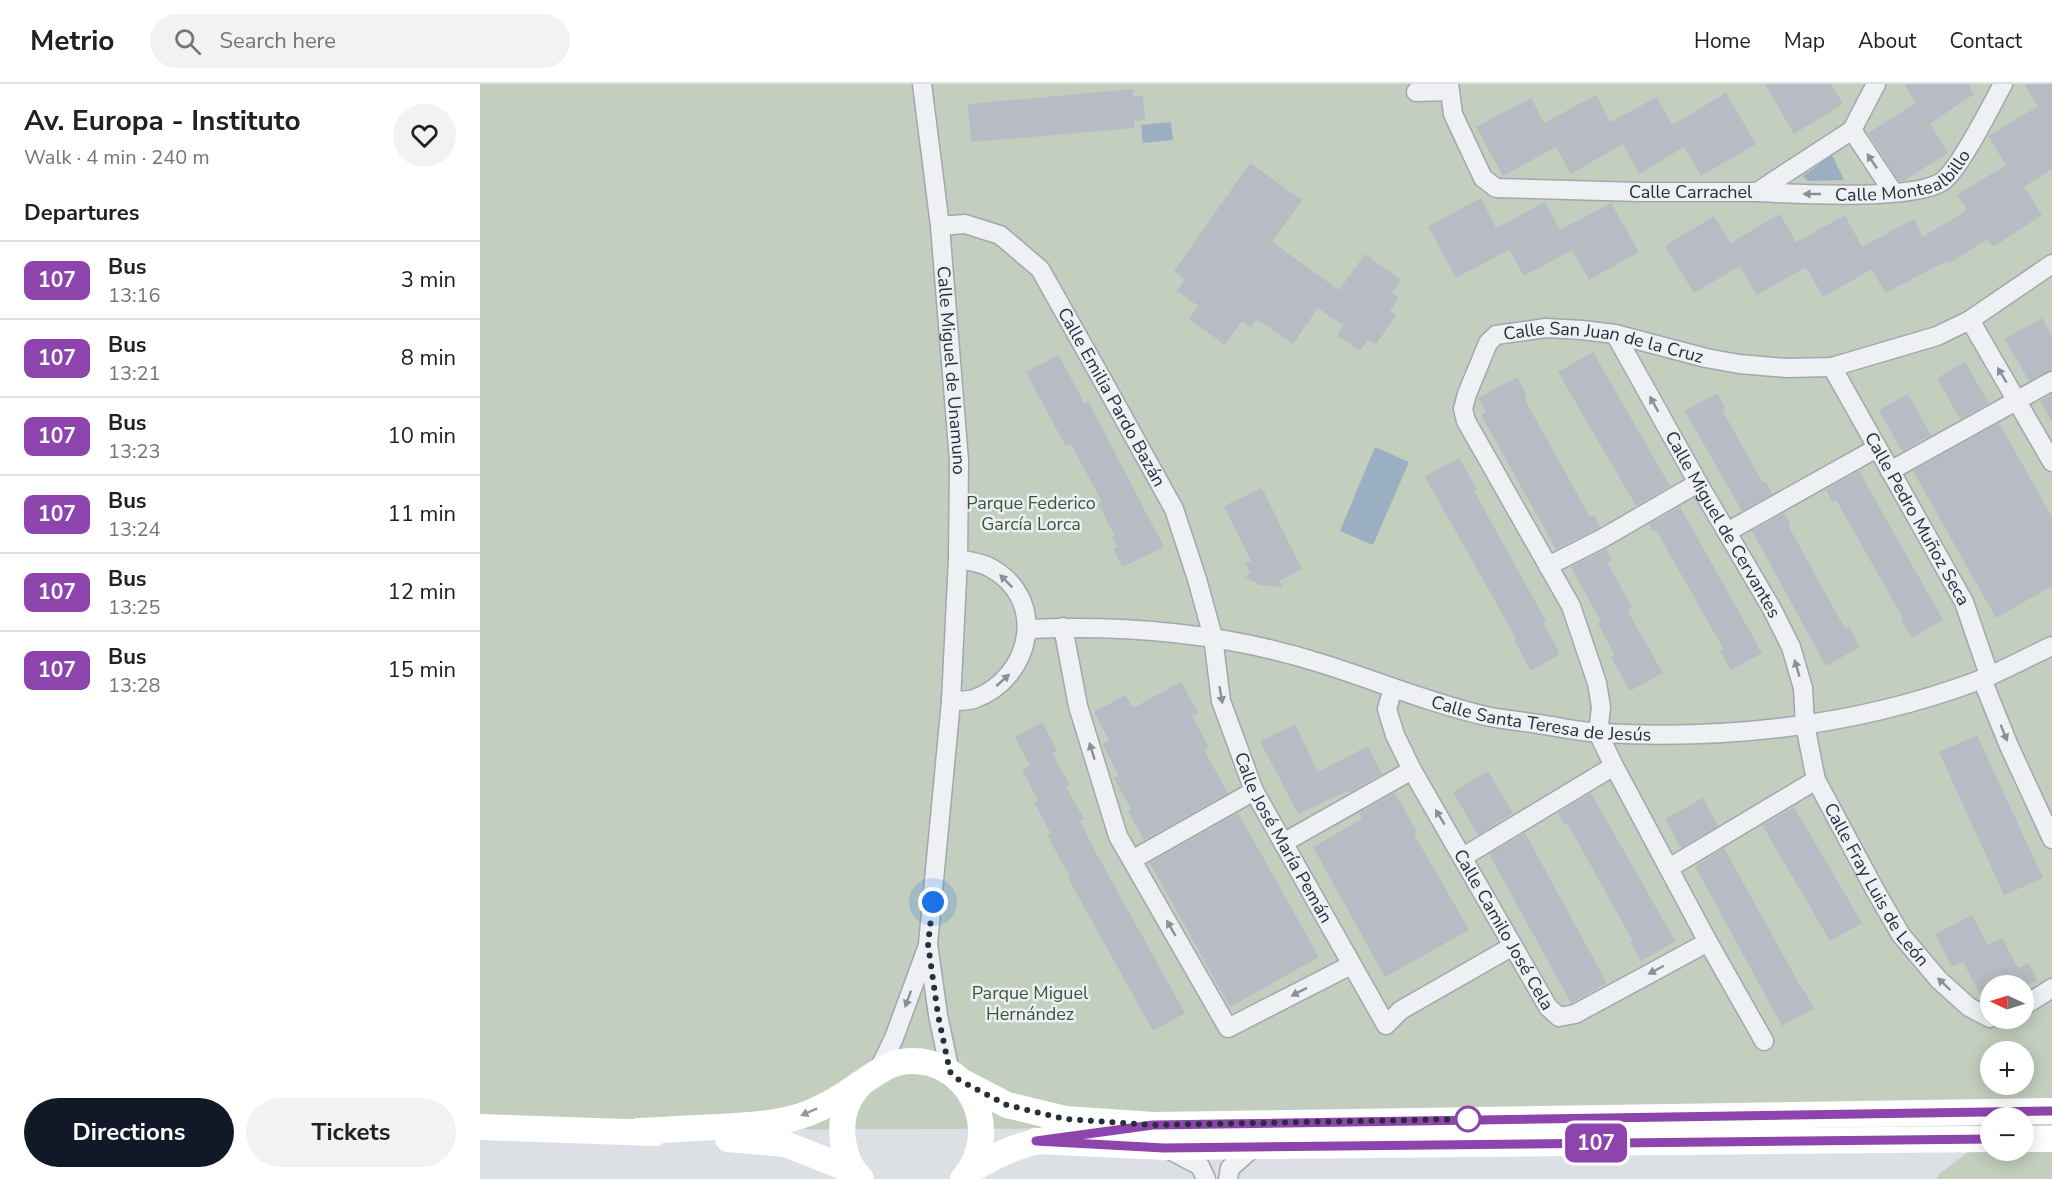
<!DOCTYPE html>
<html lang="en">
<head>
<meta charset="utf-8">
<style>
  :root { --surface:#fff; --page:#f2f2f2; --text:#202124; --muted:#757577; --line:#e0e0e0; --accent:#111827 }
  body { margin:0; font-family:"Nunito Sans",sans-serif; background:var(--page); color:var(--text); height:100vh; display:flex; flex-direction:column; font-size:22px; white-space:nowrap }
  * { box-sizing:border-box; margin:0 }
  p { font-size:20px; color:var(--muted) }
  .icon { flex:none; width:33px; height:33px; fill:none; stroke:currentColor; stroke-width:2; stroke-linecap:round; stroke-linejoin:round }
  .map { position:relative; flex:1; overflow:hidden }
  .sheet { display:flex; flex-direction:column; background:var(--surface); width:480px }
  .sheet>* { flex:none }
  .badge { padding:0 12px; border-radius:9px; font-size:21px; line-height:39px }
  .needle { width:39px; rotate:274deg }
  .buttons { position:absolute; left:1500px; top:891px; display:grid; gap:12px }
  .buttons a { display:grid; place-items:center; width:54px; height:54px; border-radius:50%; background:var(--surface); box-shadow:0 3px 15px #0003; font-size:30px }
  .you { position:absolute; width:30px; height:30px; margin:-15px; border:4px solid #fff; border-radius:50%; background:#1a73e8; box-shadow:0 0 0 9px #1a73e833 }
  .map>.badge { position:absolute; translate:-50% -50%; box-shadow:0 0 0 3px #fff }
  h2 { padding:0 24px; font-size:22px; line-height:54px }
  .round { display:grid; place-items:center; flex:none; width:63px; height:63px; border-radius:32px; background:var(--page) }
  .summary { display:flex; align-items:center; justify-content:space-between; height:102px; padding:0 24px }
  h1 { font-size:28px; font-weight:700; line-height:45px }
  .action { display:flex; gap:12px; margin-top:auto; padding:12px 24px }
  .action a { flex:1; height:69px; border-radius:36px; background:var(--accent); color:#fff; font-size:24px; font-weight:700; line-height:69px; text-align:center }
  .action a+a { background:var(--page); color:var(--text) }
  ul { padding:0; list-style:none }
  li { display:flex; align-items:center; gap:18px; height:78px; padding:0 24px; border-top:2px solid var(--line) }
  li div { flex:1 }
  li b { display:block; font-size:22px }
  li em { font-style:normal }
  li .badge { min-width:66px; font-weight:700; text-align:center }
  header { display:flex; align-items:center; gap:36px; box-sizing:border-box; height:84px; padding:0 30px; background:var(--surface); border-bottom:2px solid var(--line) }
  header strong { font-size:28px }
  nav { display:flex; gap:33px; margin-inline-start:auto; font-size:21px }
  .search { width:420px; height:54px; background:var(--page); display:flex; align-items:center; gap:15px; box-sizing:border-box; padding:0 21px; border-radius:33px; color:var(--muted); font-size:22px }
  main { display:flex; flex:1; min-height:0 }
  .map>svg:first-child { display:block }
  .green { fill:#c3cebe; fill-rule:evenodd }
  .water { fill:#9aafc2 }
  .building { fill:#b7bcc4 }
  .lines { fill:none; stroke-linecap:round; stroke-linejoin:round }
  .street-casing { stroke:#a2a7ae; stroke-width:21 }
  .street { stroke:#eef0f4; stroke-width:18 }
  .secondary { stroke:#fff; stroke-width:26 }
  .oneway { fill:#8a9096 }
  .oneway2 { fill:#93979c }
  .line-casing { stroke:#fff; stroke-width:14 }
  .line { stroke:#8e44ad; stroke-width:9 }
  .walk { stroke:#272f39; stroke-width:6; stroke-dasharray:0 10.8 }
  .stop-dot { fill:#fff; stroke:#8e44ad; stroke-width:3 }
  .labels { text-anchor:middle; stroke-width:5; stroke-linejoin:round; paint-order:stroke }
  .street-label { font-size:18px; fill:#272f39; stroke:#ebeff3 }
  .park-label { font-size:18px; fill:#3d5436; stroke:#ebeff3 }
</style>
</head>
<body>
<header>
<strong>Metrio</strong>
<div class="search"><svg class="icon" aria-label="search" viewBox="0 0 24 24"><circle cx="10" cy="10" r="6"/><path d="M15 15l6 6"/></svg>Search here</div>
<nav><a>Home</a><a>Map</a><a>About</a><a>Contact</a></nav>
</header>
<main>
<section class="sheet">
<div class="summary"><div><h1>Av. Europa - Instituto</h1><p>Walk · 4 min · 240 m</p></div><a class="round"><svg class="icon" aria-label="heart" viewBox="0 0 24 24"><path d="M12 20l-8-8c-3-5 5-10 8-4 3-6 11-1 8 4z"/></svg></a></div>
<h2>Departures</h2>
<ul>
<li><span class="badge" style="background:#8e44ad;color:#fff">107</span><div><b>Bus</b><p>13:16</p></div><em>3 min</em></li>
<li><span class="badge" style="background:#8e44ad;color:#fff">107</span><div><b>Bus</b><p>13:21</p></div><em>8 min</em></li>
<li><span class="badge" style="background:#8e44ad;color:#fff">107</span><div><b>Bus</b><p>13:23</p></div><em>10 min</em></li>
<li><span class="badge" style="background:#8e44ad;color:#fff">107</span><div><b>Bus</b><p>13:24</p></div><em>11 min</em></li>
<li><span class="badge" style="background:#8e44ad;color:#fff">107</span><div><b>Bus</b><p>13:25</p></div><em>12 min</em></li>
<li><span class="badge" style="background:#8e44ad;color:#fff">107</span><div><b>Bus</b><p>13:28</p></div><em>15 min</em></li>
</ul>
<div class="action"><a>Directions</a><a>Tickets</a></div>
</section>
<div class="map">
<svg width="1572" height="1095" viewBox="0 0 1572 1095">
  <rect width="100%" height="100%" fill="#dce0e5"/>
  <!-- green -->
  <g class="green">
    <path d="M 0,0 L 1572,0 L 1572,1041 L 1544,1042 L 1544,1034 L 1510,1034 L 1510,1042 L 138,1046 L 0,1039 ZM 1510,902 L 1544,902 L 1544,934 L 1510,934 ZM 1510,968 L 1544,968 L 1544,1000 L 1510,1000 Z"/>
    <polygon points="1572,1051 1572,1095 1456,1095 1459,1090 1495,1063 1510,1066 1544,1066"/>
  </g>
  <!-- water -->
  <g class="water">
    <polygon points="691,38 693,56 663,59 661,41"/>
    <polygon points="1352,71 1364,96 1328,97 1323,92"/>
    <polygon points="895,363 929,378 893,461 860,447"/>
  </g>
  <!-- building -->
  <g class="building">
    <polygon points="1285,0 1351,0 1363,20 1314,50"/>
    <polygon points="1424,0 1488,0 1494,10 1450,40 1468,69 1425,96 1419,97 1388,49 1436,19"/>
    <polygon points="1544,0 1572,0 1572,85 1544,103 1562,131 1513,163 1507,155 1468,180 1467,177 1405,209 1392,185 1343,213 1326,183 1277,211 1260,182 1214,209 1185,162 1234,132 1250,159 1300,130 1316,158 1365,131 1382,163 1434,135 1443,153 1487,126 1477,111 1526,81 1508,52 1558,22"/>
    <polygon points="653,5 653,13 663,12 665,36 654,37 655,44 491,58 488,20"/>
    <polygon points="1246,9 1276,60 1221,92 1204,63 1159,90 1143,60 1091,90 1076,63 1023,92 996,43 1051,14 1064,39 1116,11 1130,38 1177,13 1192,41"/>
    <polygon points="770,79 822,116 792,158 859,206 885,170 921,196 912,209 919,214 910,227 916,232 895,261 888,256 880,267 857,251 863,241 838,224 813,260 777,235 771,244 762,237 745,261 709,235 718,222 697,207 705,195 694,187"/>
    <polygon points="1001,114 1016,144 1065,118 1080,146 1131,119 1159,168 1109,196 1092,166 1044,192 1029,166 976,194 948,142"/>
    <polygon points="1562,234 1572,252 1572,286 1549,297 1525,255"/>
    <polygon points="1113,268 1190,402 1156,422 1078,288"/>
    <polygon points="579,271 604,319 608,317 684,463 643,483 633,465 637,463 632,453 635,452 618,420 622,418 591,360 586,363 546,288"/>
    <polygon points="1485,278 1509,319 1480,335 1457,294"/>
    <polygon points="1037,293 1047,312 1044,314 1110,433 1114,431 1120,443 1076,465 1001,331 1006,328 998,314"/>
    <polygon points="1237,309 1245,324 1242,326 1283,399 1286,398 1292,410 1262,427 1205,327"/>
    <polygon points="1428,310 1451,351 1422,367 1399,326"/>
    <polygon points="1572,310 1572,338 1560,317"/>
    <polygon points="1519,339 1572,433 1572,502 1516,534 1433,387"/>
    <polygon points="979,374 997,405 994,407 1066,537 1063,539 1080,570 1051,587 1034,556 1036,554 945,393"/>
    <polygon points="1379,387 1463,536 1432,554 1421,535 1423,534 1356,416 1352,418 1346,406"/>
    <polygon points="782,404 822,485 799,497 803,503 780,501 764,493 771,490 765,479 771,477 744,422"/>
    <polygon points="1200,423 1282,569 1251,586 1240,567 1244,566 1176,446 1173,448 1169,440"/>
    <polygon points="1304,429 1311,442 1309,443 1365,545 1369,543 1380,563 1346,582 1272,447"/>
    <polygon points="1126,465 1132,476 1127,478 1152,523 1147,526 1183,589 1150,607 1131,573 1135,571 1118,540 1121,538 1091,483"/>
    <polygon points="701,598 718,629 712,632 729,663 724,666 748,709 664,756 648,727 651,725 634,694 639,692 622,660 629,656 614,628 645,611 653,624"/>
    <polygon points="562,638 577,667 572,669 590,701 586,703 604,735 600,737 615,767 705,929 673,947 588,794 590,793 567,751 571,750 554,718 558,716 542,686 550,682 535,653"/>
    <polygon points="815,640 838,688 888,662 902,690 868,709 867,707 818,730 780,657"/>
    <polygon points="1497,651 1563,794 1524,811 1459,668"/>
    <polygon points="1008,687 1033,729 998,751 973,708"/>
    <polygon points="915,709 937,748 934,750 989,846 905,893 833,763 882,735 879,729"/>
    <polygon points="1111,709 1195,857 1161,877 1150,858 1153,857 1087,739 1085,741 1078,729"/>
    <polygon points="1223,714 1238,742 1201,764 1185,735"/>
    <polygon points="1314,723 1382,839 1350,857 1282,741"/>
    <polygon points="758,729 839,873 750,923 670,779"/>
    <polygon points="1045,749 1127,899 1091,919 1009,770"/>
    <polygon points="1244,764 1323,907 1325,907 1334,924 1302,942 1215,782"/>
    <polygon points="1492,831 1508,861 1522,854 1538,884 1549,879 1557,896 1546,902 1510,902 1499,909 1483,878 1472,883 1455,850"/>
  </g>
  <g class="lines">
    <!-- street casing -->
    <g class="street-casing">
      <g id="street">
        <path id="s1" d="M 442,0 L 460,142 L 479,377 L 478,475 L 471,617 L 448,860 L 458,931 L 470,988"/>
        <path id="s2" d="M 969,0 L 973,30 L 1003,94 L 1016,104 L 1160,108 L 1277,108 L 1372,46 L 1396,0"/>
        <polyline points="936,8 969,7"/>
        <polyline points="1372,46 1413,108"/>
        <path id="s3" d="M 1277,108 C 1314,110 1435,117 1463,97 C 1481,83 1511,22 1523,0"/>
        <path id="s4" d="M 460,142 L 485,140 L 520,151 L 560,185 L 623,297 L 694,425 L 717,495 L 733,553 L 741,617 L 774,707 L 906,941 L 921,926 L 1033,862"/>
        <polyline points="1490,236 1572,378"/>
        <path id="s5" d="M 1135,250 L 1218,399 L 1292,525 L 1311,563 L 1323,604 L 1325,641 L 1336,696 L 1395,806 L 1421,851 L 1459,896 L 1489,923 L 1510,934"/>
        <path id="s6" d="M 1352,283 L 1484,518 L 1509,591"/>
        <polyline points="1410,387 1572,297"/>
        <polyline points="1247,448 1397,364"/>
        <polyline points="1068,482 1123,454 1218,399"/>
        <polyline points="583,543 598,622 638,752 748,944 871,881"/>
        <path id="s7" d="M 548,545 C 645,541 746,549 840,579 C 895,596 949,619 1006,632 C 1023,636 1041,637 1058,640 C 1079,643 1100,648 1121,649 C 1249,656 1380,641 1500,596 C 1524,586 1548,573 1572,562"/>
        <polyline points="1502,595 1529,662 1572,755"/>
        <path id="s8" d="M 913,604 L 907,625 L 915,651 L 932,686 L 1068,923 L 1079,933 L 1095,930 L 1228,858"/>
        <path d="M 471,617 C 478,617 487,617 494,615 C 552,594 569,514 509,483 C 499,478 488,477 478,475"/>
        <polyline points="803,759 932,686"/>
        <polyline points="983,773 1134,682"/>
        <polyline points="652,776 774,707"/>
        <polyline points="1189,784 1336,696"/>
        <polyline points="1544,922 1572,904"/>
        <path id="s9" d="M 1284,957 L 1228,858 L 1134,682 L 1118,649 L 1121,623 L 1117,599 L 1091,522 L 986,337 L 983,325 L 987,310 L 1008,259 L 1016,251 L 1066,244 L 1102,246 L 1135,250 L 1226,274 L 1259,280 L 1307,284 L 1352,283 L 1457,252 L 1490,236 L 1572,180"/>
        <polyline points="399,985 414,954 447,864"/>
        <polyline points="686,1064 720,1082 726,1095"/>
        <polyline points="748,1095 750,1084 775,1062"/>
      </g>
    </g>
    <!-- street -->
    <use href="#street" class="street"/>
    <!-- secondary -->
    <g class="secondary">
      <polyline points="479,996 527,1021 585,1035 673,1041 1572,1027"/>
      <path d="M 380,1000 C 377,1005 372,1010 369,1016 C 357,1040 361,1076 381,1095"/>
      <polyline points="0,1043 175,1049"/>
      <path d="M 158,1047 C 185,1046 212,1044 240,1043 C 270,1041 301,1040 329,1029 C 347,1022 366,1010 381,999 C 394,991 405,981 421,978 C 487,968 526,1046 483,1095"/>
      <polyline points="248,1055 305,1060 374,1087"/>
      <polyline points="1544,1055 1572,1055"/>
      <polyline points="556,1057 684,1063 1510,1055"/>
      <path d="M 491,1086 C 516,1071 541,1059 571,1055"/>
    </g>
  </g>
  <!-- one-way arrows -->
  <defs><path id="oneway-solid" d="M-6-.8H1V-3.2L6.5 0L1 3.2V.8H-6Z" transform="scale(1.5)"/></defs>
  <g class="oneway">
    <use href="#oneway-solid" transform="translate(1392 77) rotate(-124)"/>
    <use href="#oneway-solid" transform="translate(1332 110) rotate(-180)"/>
    <use href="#oneway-solid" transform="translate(1522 291) rotate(-121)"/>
    <use href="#oneway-solid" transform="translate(1174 320) rotate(-119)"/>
    <use href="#oneway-solid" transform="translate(526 497) rotate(-135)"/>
    <use href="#oneway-solid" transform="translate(1317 584) rotate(-106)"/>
    <use href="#oneway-solid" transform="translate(523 596) rotate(-42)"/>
    <use href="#oneway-solid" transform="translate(741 611) rotate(80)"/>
    <use href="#oneway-solid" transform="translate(1524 649) rotate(68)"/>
    <use href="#oneway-solid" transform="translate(612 667) rotate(-107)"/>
    <use href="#oneway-solid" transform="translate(960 733) rotate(-121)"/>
    <use href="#oneway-solid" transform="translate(691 844) rotate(-120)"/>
    <use href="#oneway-solid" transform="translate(1176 886) rotate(152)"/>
    <use href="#oneway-solid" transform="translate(1464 900) rotate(-136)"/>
    <use href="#oneway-solid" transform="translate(819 908) rotate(153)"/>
    <use href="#oneway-solid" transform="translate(428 915) rotate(110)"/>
  </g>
  <use class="oneway2" href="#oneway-solid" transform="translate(329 1028) rotate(156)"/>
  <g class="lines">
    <!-- line casing -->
    <g class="line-casing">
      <polyline id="line" points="1510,1055 684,1064 556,1057 673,1041 1572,1027"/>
    </g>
    <!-- line -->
    <use href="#line" class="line"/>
    <!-- walk -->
    <polyline class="walk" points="453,818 448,860 458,931 470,988 479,996 527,1021 585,1035 673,1041 988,1035"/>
  </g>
  <!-- markers -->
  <circle class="stop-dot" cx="988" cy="1035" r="12"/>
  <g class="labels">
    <!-- street labels -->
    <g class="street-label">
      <text dy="6" stroke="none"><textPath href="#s3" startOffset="152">Calle Montealbillo</textPath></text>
      <text dy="6" stroke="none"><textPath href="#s2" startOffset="312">Calle Carrachel</textPath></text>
      <text dy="6" stroke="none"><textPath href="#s9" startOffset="898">Calle San Juan de la Cruz</textPath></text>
      <text dy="6" stroke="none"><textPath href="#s1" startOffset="288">Calle Miguel de Unamuno</textPath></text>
      <text dy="6" stroke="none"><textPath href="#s4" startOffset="261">Calle Emilia Pardo Bazán</textPath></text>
      <text dy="6" stroke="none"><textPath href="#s6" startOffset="174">Calle Pedro Muñoz Seca</textPath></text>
      <text dy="6" stroke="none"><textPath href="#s5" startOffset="219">Calle Miguel de Cervantes</textPath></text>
      <text dy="6" stroke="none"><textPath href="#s7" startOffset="525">Calle Santa Teresa de Jesús</textPath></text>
      <text dy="6" stroke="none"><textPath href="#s4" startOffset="738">Calle José María Pemán</textPath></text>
      <text dy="6" stroke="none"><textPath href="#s5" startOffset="616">Calle Fray Luis de León</textPath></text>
      <text dy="6" stroke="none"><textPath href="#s8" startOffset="272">Calle Camilo José Cela</textPath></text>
    </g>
    <!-- park labels -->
    <g class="park-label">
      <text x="551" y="425">Parque Federico<tspan x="551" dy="21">García Lorca</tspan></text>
      <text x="550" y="915">Parque Miguel<tspan x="550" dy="21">Hernández</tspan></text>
    </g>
  </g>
</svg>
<div class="buttons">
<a><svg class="needle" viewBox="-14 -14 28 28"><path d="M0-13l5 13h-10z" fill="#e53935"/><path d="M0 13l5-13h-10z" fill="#757577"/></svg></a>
<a>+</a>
<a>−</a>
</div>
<div class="you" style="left:453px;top:818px"></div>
<b class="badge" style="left:1116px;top:1059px;background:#8e44ad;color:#fff">107</b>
</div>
</main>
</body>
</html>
